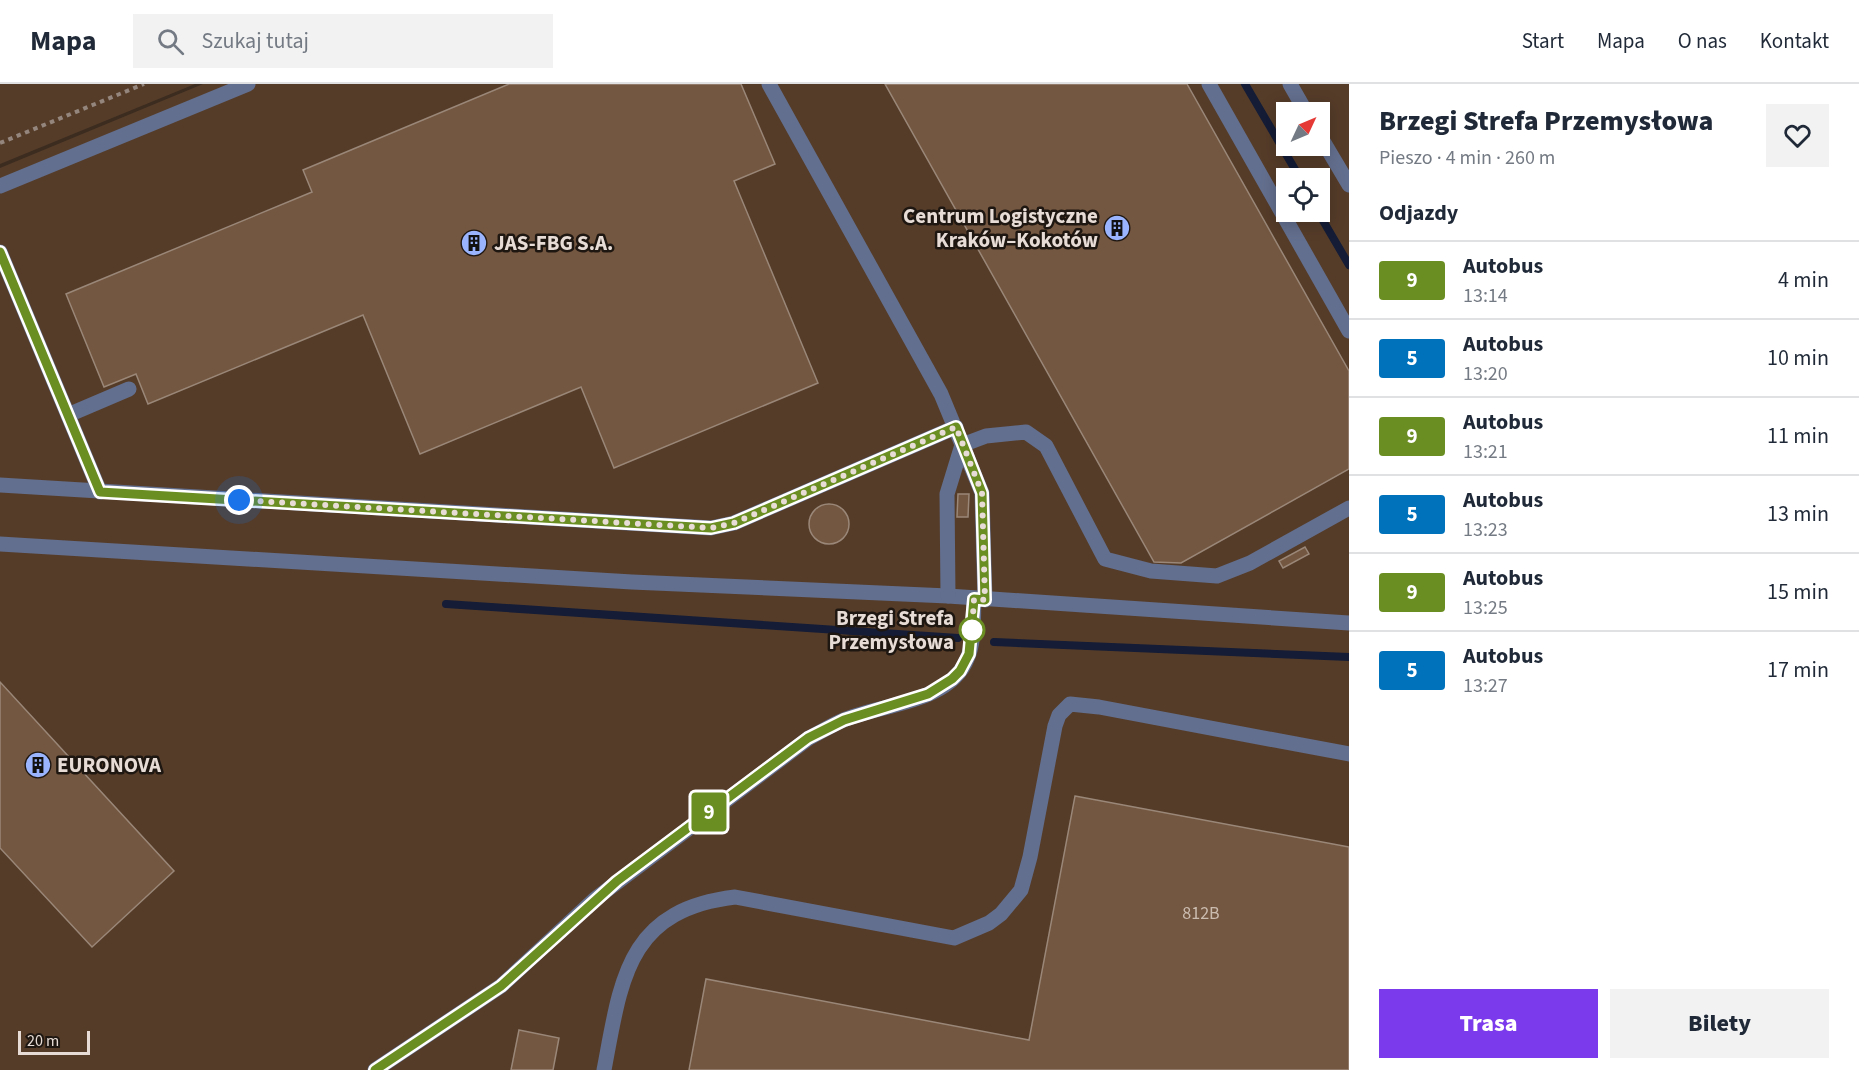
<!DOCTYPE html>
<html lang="pl">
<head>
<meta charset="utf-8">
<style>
  :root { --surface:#fff; --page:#f2f2f3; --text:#1f2937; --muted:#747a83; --line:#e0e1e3; --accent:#7c3aed }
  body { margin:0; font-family:"Source Sans 3",sans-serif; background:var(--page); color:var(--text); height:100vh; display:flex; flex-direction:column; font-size:22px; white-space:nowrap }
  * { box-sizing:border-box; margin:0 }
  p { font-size:20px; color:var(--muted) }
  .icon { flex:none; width:33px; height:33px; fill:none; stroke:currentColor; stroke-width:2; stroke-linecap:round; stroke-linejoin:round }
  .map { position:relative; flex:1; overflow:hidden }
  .panel { display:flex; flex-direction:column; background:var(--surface); width:510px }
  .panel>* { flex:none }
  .badge { padding:0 12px; border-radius:4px; font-size:21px; line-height:39px }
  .needle { width:39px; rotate:46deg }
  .controls { position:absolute; left:1276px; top:18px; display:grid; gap:12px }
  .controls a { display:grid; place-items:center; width:54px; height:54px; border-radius:0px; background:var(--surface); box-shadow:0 3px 15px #0003; font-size:30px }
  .scale { position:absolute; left:18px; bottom:15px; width:72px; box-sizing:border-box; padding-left:6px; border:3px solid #e8ddd6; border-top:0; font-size:16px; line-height:21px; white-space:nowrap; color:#e8ddd6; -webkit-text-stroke:4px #1e1611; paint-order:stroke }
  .you { position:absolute; width:30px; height:30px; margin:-15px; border:4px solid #fff; border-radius:50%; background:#1a73e8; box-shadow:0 0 0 9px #1a73e833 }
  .map>.badge { position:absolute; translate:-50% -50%; box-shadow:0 0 0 3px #fff }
  h2 { padding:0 30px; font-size:22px; line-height:54px }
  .round { display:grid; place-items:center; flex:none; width:63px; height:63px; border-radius:0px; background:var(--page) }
  .overview { display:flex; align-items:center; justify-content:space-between; height:102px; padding:0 30px }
  h1 { font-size:28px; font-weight:800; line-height:45px }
  .primary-button { display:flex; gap:12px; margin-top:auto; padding:12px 30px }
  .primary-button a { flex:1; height:69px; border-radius:0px; background:var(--accent); color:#fff; font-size:24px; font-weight:800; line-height:69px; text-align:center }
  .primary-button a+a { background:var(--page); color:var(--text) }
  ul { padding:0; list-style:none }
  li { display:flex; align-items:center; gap:18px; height:78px; padding:0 30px; border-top:2px solid var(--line) }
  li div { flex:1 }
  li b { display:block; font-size:22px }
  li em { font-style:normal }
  li .badge { min-width:66px; font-weight:700; text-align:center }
  header { display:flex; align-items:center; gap:36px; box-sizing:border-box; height:84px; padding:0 30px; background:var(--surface); border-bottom:2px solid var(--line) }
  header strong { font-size:28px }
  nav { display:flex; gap:33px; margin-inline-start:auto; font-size:21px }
  .search { width:420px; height:54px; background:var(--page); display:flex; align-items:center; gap:15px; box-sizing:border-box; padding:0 21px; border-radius:0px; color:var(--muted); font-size:22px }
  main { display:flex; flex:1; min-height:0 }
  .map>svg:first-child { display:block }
  .green { fill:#553c29; fill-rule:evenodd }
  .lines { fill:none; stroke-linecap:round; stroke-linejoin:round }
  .stream { stroke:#141c36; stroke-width:8 }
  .building { fill:#745740; stroke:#9a8778; stroke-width:1.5 }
  .path { stroke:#94867d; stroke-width:4; stroke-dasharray:4.5 4.5; stroke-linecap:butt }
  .minor { stroke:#636f8e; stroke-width:15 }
  .line-casing { stroke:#fff; stroke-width:14 }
  .line { stroke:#6b8e23; stroke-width:9 }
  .walk { stroke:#e8ddd6; stroke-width:6; stroke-dasharray:0 10.8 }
  .stop-dot { fill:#fff; stroke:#6b8e23; stroke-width:3 }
  .labels { text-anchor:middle; stroke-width:5; stroke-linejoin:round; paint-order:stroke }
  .number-label { font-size:18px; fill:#cbbcb0 }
  .poi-label { font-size:21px; font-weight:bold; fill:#e8ddd6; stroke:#1e1611; text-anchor:start }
  .stop-label { font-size:21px; font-weight:bold; fill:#e8ddd6; stroke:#1e1611; text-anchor:end }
</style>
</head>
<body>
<header>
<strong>Mapa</strong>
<div class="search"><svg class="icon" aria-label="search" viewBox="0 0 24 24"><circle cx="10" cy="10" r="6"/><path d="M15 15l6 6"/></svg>Szukaj tutaj</div>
<nav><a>Start</a><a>Mapa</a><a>O nas</a><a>Kontakt</a></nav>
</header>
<main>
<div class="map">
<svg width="1349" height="986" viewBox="0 0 1349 986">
  <rect width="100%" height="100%" fill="#3c2c20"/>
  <!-- green -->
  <g class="green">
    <polygon points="0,0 195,0 0,80"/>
    <path d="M 203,0 L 1349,0 L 1349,986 L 0,986 L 0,84 ZM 1287,28 L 1320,28 L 1320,62 L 1287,62 ZM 1287,94 L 1320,94 L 1320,128 L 1287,128 Z"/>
  </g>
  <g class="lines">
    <!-- stream -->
    <g class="stream">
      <polyline points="1245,0 1300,94"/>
      <polyline points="1318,128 1349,181"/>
      <polyline points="446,520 958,554"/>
      <polyline points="994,558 1349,573"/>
    </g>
  </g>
  <!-- building -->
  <g class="building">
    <polygon points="509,0 741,0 775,80 734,97 818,299 614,384 581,303 420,370 363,231 148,320 136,290 104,303 66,210 312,108 303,86"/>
    <polygon points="885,0 1187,0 1349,287 1349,385 1181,479 1154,478"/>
    <polygon points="958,410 969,410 968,433 957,433"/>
    <circle cx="829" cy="440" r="20"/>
    <polygon points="1305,463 1309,470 1283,484 1279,477"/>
    <polygon points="0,598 174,787 92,863 0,764"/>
    <polygon points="1075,712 1349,763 1349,986 689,986 706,895 1029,956"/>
    <polygon points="519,946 559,954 553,986 511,986"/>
  </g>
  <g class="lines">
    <!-- path -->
    <polyline class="path" points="0,59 144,0"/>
    <!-- minor -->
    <g class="minor">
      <polyline points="769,0 941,310 982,409 985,516"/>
      <polyline points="1209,0 1349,247"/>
      <polyline points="1290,0 1306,28"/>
      <polyline points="1320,52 1349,101"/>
      <polyline points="0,102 248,0"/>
      <polyline points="0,168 100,408"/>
      <polyline points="68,331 129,305"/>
      <polyline points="962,361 986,352 1026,348 1046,362 1105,475 1151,487 1217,492 1250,479 1349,424"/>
      <polyline points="0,401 711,444 734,439 956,343"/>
      <polyline points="0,460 632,498 948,512 1349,539"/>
      <polyline points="948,512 947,410 962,361"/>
      <path d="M 375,986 L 501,902 L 595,815 L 809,654 C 821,648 833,640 846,635 C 884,620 950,618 967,575 C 975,557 973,534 974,515"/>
      <path d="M 604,986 C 621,897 626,826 735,813 L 954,854 L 989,839 L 1001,830 L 1021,806 L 1030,773 L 1055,642 L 1059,631 L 1070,620 L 1099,623 L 1349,670"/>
    </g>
  </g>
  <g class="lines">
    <!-- line casing -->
    <g class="line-casing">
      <polyline id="line" points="0,168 100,408 711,444 734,439 956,343 982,409 985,516 974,515 969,570 960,587 952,595 928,610 844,636 808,654 617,797 501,902 375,986"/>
    </g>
    <!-- line -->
    <use href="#line" class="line"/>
    <!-- walk -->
    <polyline class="walk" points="239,416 711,444 734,439 956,343 982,409 985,516 974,515 972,546"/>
  </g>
  <!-- icons -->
  <defs>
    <g id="building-disc" transform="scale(1.35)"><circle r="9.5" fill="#9ab5fd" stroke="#1e1611"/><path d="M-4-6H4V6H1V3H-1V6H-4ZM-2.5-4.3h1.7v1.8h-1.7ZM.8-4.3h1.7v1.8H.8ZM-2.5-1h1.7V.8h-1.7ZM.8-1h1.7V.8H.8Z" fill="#111"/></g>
  </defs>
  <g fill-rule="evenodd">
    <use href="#building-disc" x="1117" y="144"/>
    <use href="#building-disc" x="474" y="159"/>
    <use href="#building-disc" x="38" y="681"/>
  </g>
  <!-- markers -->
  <circle class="stop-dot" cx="972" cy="546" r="12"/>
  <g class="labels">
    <!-- number labels -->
    <g class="number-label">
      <text x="1201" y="835">812B</text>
    </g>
    <!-- poi labels -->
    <g class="poi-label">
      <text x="1098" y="139" text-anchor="end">Centrum Logistyczne<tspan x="1098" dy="24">Kraków–Kokotów</tspan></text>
      <text x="494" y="166">JAS-FBG S.A.</text>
      <text x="57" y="688">EURONOVA</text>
    </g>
    <!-- stop labels -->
    <g class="stop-label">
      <text x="954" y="541">Brzegi Strefa<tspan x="954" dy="24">Przemysłowa</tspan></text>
    </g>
  </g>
</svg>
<div class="controls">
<a><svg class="needle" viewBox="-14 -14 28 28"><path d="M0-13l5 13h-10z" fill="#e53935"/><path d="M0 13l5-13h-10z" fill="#747a83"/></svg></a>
<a><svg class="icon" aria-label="locate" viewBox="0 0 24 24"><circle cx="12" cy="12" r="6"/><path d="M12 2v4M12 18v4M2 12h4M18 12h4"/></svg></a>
</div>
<div class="scale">20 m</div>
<div class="you" style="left:239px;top:416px"></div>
<b class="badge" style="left:709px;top:728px;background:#6b8e23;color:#fff">9</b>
</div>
<section class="panel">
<div class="overview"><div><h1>Brzegi Strefa Przemysłowa</h1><p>Pieszo · 4 min · 260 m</p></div><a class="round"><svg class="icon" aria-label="heart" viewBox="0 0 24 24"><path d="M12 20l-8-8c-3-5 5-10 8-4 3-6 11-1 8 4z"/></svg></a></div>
<h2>Odjazdy</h2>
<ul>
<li><span class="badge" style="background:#6b8e23;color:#fff">9</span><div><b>Autobus</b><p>13:14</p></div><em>4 min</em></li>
<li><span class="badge" style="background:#0072bc;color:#fff">5</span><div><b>Autobus</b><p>13:20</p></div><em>10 min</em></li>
<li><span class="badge" style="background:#6b8e23;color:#fff">9</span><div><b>Autobus</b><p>13:21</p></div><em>11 min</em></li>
<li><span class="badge" style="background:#0072bc;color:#fff">5</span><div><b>Autobus</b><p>13:23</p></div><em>13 min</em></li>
<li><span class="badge" style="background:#6b8e23;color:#fff">9</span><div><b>Autobus</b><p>13:25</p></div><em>15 min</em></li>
<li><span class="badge" style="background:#0072bc;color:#fff">5</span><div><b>Autobus</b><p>13:27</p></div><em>17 min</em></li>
</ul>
<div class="primary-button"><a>Trasa</a><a>Bilety</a></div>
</section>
</main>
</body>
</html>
